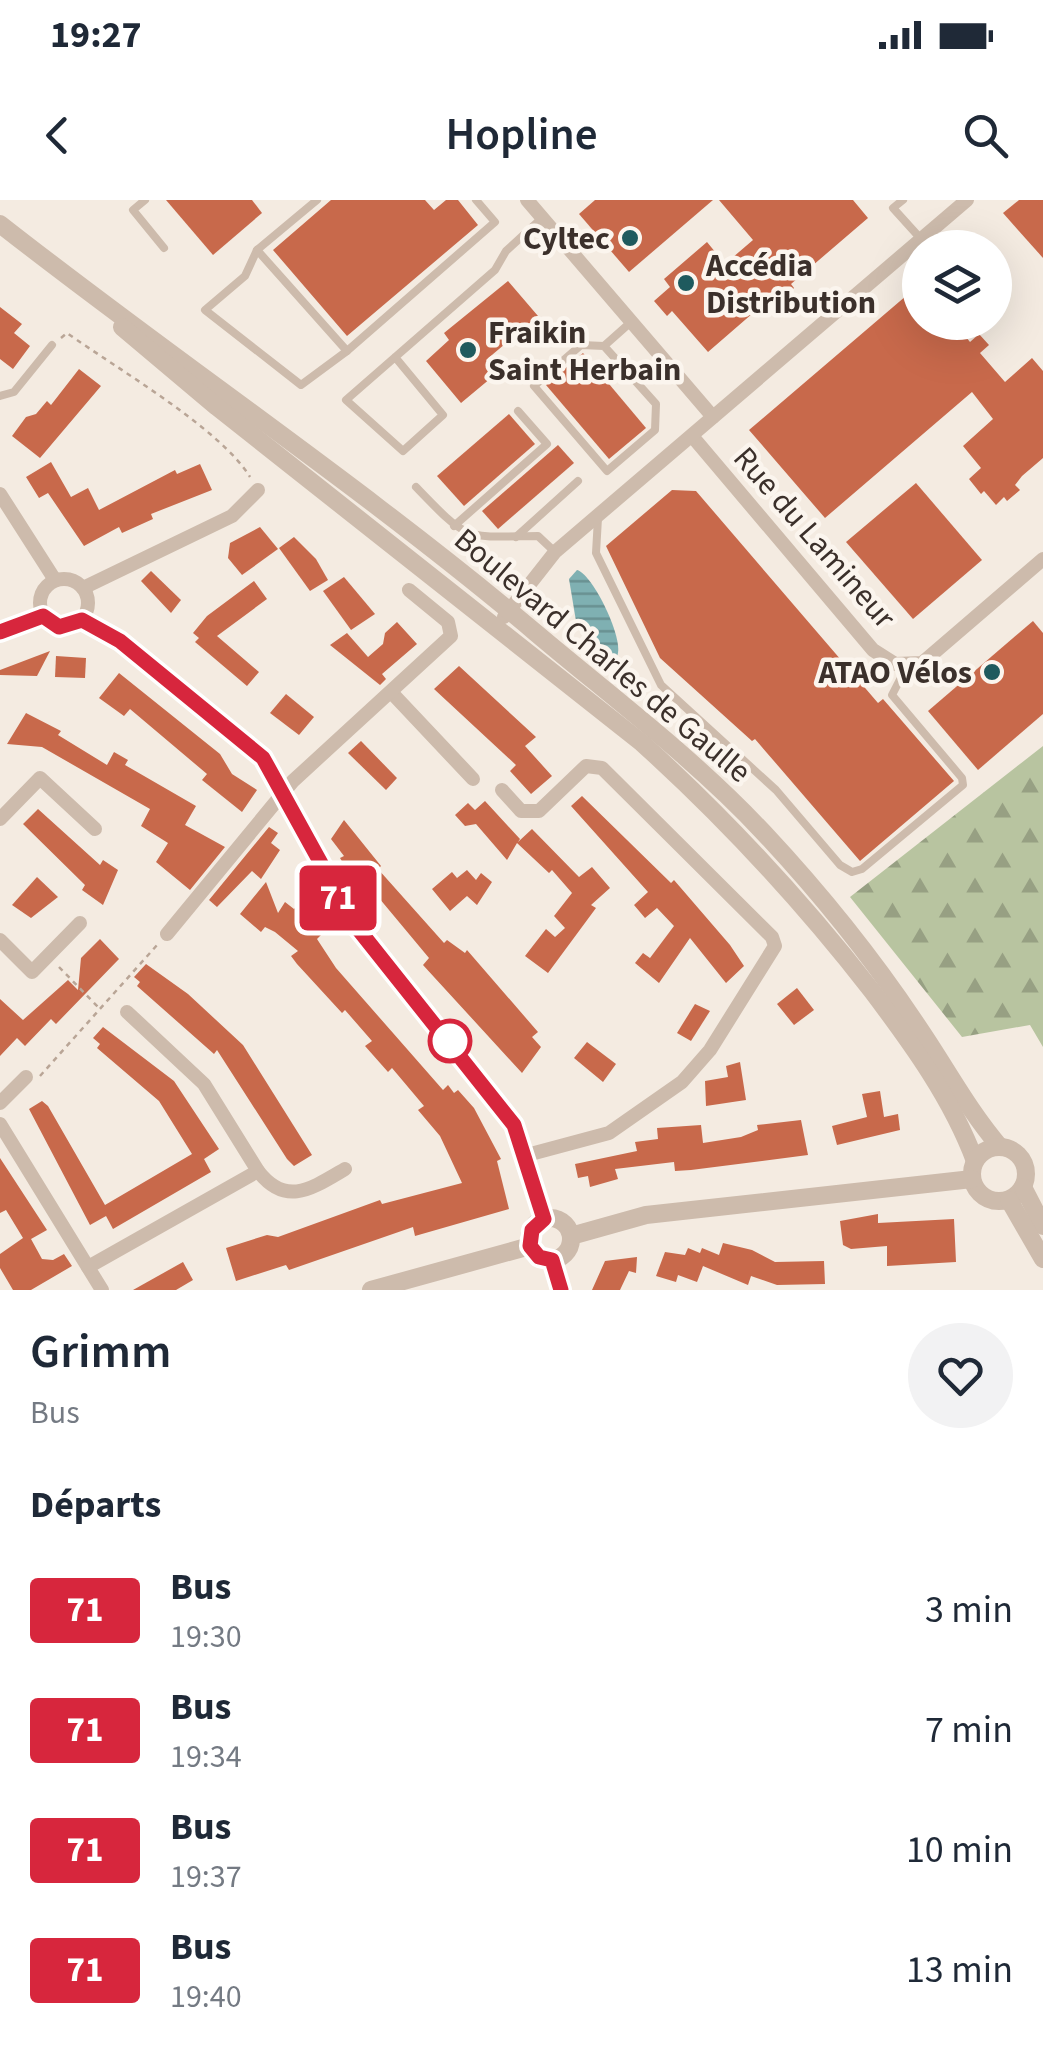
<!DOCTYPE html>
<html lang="fr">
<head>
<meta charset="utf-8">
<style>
  :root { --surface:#fff; --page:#f2f2f3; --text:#1f2937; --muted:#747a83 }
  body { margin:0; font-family:"Source Sans 3",sans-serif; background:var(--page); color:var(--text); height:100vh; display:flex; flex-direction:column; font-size:38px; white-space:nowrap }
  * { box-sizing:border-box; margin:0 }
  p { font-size:32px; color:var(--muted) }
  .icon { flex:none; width:55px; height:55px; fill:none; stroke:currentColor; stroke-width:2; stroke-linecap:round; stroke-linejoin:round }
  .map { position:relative; height:1090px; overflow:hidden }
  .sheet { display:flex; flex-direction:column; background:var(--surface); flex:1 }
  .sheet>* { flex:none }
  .badge { padding:0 20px; border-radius:8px; font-size:35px; line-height:65px }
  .tools { position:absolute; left:902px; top:30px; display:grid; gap:20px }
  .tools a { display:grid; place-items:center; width:110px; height:110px; border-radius:50%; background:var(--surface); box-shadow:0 10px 40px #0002; font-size:50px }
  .map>.badge { position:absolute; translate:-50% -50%; box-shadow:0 0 0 5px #fff }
  h2 { padding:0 30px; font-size:38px; line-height:90px }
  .round { display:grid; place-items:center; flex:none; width:105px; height:105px; border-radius:52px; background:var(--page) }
  .headline { display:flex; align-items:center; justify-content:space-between; height:170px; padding:0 30px }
  h1 { font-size:48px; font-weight:600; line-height:75px }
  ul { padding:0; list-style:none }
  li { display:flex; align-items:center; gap:30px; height:120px; padding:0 30px }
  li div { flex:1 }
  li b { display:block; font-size:38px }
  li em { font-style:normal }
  li .badge { min-width:110px; font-weight:700; text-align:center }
  .status { display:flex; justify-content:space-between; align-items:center; height:70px; padding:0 50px; background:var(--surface); direction:ltr }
  .status svg { height:28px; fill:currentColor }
  header { display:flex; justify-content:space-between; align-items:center; height:130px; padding:0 30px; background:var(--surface); font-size:45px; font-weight:600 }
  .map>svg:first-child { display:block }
  .forest { fill:url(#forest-firs) }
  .water { fill:url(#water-rules) }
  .building { fill:#c8694b }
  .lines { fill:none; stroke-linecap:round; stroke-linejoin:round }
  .path { stroke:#b9a596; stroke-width:2.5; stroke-dasharray:5 5; stroke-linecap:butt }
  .service { stroke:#cdbbac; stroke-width:8 }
  .minor { stroke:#cdbbac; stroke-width:14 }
  .tertiary { stroke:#cdbbac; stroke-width:18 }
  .line-casing { stroke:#fff; stroke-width:22 }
  .line { stroke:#d7263d; stroke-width:15 }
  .poi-dot { fill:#1f5a5e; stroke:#fbf5ee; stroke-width:4 }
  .stop-dot { fill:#fff; stroke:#d7263d; stroke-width:5 }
  .labels { text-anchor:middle; stroke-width:9; stroke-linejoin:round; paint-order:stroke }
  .poi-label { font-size:32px; font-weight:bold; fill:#3b302b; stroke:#fbf5ee; text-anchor:end }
  .street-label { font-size:32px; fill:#3b302b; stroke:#fbf5ee }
</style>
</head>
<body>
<div class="status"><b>19:27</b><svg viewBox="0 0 49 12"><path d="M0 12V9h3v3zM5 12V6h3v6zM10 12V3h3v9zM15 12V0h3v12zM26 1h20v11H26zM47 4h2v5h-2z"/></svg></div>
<header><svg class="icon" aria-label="back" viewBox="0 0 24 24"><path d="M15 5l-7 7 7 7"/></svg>Hopline<svg class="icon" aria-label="search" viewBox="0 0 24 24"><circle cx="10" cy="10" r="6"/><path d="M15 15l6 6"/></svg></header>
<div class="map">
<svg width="1043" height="1090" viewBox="0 0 1043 1090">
  <defs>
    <pattern id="forest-firs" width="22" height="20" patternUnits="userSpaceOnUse" patternTransform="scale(2.5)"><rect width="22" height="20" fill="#b8c4a0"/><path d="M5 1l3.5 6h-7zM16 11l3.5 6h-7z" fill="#97a083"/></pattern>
    <pattern id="water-rules" width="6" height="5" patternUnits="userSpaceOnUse" patternTransform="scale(2.5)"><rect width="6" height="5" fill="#7fb0b2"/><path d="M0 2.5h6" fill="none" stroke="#699091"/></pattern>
  </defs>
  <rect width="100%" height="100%" fill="#f4ebe1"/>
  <!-- forest -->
  <polygon class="forest" points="1043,546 1043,847 1030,825 962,837 850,697"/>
  <!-- water -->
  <path class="water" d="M 577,370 C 593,374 625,441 617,456 L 609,456 L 577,427 L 569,379 Z"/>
  <!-- building -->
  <g class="building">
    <polygon points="166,0 252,0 262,13 213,55"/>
    <polygon points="331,0 425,0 434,10 446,0 458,0 478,25 347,136 273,50"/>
    <polygon points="595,0 713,0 629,72 579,14"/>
    <polygon points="719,0 853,0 868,18 791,84 794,88 782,99 776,93 708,152 672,111 667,116 654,101 670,87 664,79 707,42 725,64 753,40"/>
    <polygon points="1019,0 1043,0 1043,58 1003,13"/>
    <polygon points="508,81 538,116 486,160 497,173 461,203 426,161 449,140 444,133"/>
    <polygon points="920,84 920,122 954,122 970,142 979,134 989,145 980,153 1005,182 1032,158 1043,171 1043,258 1022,276 1015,285 1020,290 1007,301 1004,297 996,305 984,291 981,294 969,279 981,268 963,246 993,219 972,192 825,318 749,230"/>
    <polygon points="0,107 22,124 14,133 30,146 13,169 0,159"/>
    <polygon points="583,153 646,228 609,259 546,185"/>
    <polygon points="79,169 101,186 40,258 12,236 26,217 36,214 47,201 51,205"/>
    <polygon points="509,214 535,244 464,306 437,276"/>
    <polygon points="558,245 574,263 498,329 482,311"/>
    <polygon points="51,262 71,297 88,288 99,310 175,270 177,274 200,264 212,290 151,314 153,319 122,333 119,327 84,346 48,293 39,298 26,277"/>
    <polygon points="916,283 982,360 913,419 846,342"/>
    <polygon points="672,290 696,291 878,503 883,499 954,581 860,661 755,539 752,541 660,458 606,346"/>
    <polygon points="260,327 278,349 242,375 228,358 230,343"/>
    <polygon points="294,337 316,359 328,380 310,391 279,348"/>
    <polygon points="151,371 181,400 171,413 141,381"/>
    <polygon points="344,377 375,414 351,430 323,391"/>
    <polygon points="254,381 267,399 217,436 259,472 247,486 195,442 199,438 193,433 207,416"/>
    <polygon points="1033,421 1043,433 1043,514 978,570 928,511"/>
    <polygon points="397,422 417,444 382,474 386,479 380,485 330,445 347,433 368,457 383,444 385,433"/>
    <polygon points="50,451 37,476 0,475 0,470"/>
    <polygon points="56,456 86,458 85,478 55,477"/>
    <polygon points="459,466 536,537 525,546 552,576 531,594 510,571 516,565 434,489"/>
    <polygon points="119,473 220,554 232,574 257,590 242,612 202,580 207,574 130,509 124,516 99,498"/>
    <polygon points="286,494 314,517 299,535 270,513"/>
    <polygon points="26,513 61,531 58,535 107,565 114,552 128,560 125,565 196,606 185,625 225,647 190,690 156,662 168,643 141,626 150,609 42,547 7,544"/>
    <polygon points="361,541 397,578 386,590 348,553"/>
    <polygon points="582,596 671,683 674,680 730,745 744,766 726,783 690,738 659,783 635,763 643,753 650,758 674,726 657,708 645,718 634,705 648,692 571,606"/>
    <polygon points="485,601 520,639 518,642 532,629 579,677 592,667 610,688 591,705 596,708 548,773 525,756 546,729 555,737 565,728 554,716 572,693 552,670 549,673 517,643 507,660 476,624 465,626 455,615 468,603 475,610"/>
    <polygon points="38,609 100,665 103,660 118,670 103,705 82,690 85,685 23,624"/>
    <polygon points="344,620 381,666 378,669 444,743 447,740 465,753 467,750 538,832 532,837 541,847 522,873 423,765 429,758 364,680 359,684 346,668 340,658 344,656 331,639"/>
    <polygon points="269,627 278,633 271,643 280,650 261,679 252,671 217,707 209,700"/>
    <polygon points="467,670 476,680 481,673 492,682 477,705 467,696 450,711 432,689 452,672 457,678"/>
    <polygon points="37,677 58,697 31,718 12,705"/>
    <polygon points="266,682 278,713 285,702 294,709 311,693 336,720 317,739 336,768 443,890 448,885 454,893 458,890 474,908 501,959 497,961 509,1009 415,1036 413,1027 289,1070 286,1065 236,1081 226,1048 267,1035 278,1037 380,1000 382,1004 462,983 440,936 418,910 424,906 392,868 388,872 365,846 372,841 345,810 342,813 297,764 291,756 298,751 275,732 265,727 261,732 240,714"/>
    <polygon points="100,739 119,759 56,824 51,819 25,846 17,838 0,856 0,799 23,820 68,780 78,790 81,758"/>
    <polygon points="146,764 188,794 243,845 312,955 294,966 287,959 217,850 214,854 137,786 140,782 134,777"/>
    <polygon points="797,788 814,810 794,825 777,804"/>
    <polygon points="695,804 710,811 691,841 677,833"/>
    <polygon points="103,827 174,881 219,949 204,959 211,972 113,1029 106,1016 90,1025 29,909 42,901 48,906 105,1005 192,954 159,901 97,848 100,844 93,838"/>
    <polygon points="587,842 616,864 603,882 574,858"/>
    <polygon points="740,862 746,900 706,906 705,881 728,877 726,866"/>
    <polygon points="880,891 884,917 898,914 900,930 837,945 832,926 867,917 862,894"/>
    <polygon points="801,920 808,955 691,970 675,971 674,962 615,969 618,979 590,987 588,976 578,978 575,964 637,951 635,942 658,939 657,928 701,925 703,943 741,937 758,930 757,925"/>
    <polygon points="0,958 47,1030 31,1039 42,1059 53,1060 64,1054 72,1066 31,1090 13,1090 0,1068 0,1054 23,1038 6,1010 0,1013"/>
    <polygon points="878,1014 878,1023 954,1019 956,1062 887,1066 887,1046 851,1049 843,1045 840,1021"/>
    <polygon points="723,1043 752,1050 775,1062 824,1061 825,1084 777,1085 751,1076 748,1085 703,1066 697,1082 678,1075 676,1082 656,1076 665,1052 685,1055 688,1048 700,1053 702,1048 719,1055"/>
    <polygon points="637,1057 636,1073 629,1071 620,1090 592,1090 605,1061"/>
    <polygon points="183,1062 193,1080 176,1090 133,1090"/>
  </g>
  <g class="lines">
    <!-- path -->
    <g class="path">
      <path d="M 61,138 L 67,133 C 116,168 221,229 250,277"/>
      <polyline points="493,374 513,382"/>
      <polyline points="538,403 545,417"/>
      <polyline points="59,767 99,808"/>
      <polyline points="40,876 158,744"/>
    </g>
    <!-- service -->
    <g class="service">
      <polyline points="145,0 133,10 164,48"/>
      <polyline points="317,0 257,50 347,151 495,22 476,0"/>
      <polyline points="903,0 893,8 921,39"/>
      <polyline points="257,50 245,76 205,110 301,185 347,151"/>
      <polyline points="604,146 581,145 534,186 607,271 655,230 656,204 604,146 631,122"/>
      <polyline points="395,157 443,215 403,251 346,200 495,70 506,51 542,18"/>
      <polyline points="0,196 14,192 52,145"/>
      <path d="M 416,287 C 469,342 463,337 538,336 L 555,352"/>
      <polyline points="598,318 596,353 661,485 776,590 840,665 852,672 862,669 963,585 962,578 892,495 907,466"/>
      <polyline points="454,326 547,244 518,211"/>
      <polyline points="516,337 578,281"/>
    </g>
    <!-- minor -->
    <g class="minor">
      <polyline points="527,0 713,217"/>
      <polyline points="692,236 873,450 895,464 922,463 1043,359"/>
      <polyline points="0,294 55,380"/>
      <circle cx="64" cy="403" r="24"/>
      <polyline points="83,388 232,316 258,290"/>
      <polyline points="504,417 555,352 967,0"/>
      <polyline points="82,419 120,441 263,557 355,725 514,925 544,1019"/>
      <polyline points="0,432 43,416"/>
      <polyline points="391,492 473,579"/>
      <polyline points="502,590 521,611 539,611 586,566 602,568 772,737 775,746 710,850 682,882 609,933 527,955"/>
      <polyline points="0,619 40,578 95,629"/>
      <polyline points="167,734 293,581 451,436 448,422 409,390"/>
      <polyline points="0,740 32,772 80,723"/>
      <polyline points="0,903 26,877"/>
      <polyline points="0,924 102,1090"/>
      <path d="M 258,971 C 286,1007 311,989 345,969"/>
      <polyline points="553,1060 561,1090"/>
      <polyline points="88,1067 258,971 204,884 127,812"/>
    </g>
    <!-- tertiary -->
    <g class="tertiary">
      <path d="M 0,24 C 177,163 364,288 536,433 C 613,498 694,558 764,633 C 821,694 877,764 923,834 C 949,873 970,912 1000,947"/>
      <path d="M 122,127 L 217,207 L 642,543 C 727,620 802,701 872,791 C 912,844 952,899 975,961"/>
      <circle cx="999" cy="974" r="27"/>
      <polyline points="1023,987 1043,1026"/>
      <polyline points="1009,1000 1043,1059"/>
      <circle cx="550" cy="1039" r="21"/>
      <polyline points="571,1036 646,1015 972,979"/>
      <polyline points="371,1090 530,1046"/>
    </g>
  </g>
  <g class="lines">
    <!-- line casing -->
    <g class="line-casing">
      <polyline id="line" points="0,432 43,416 59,427 82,420 120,441 263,558 355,725 514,925 544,1019 532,1030 530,1046 539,1057 552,1060 561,1090"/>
    </g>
    <!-- line -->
    <use href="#line" class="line"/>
  </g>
  <!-- markers -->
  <g class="poi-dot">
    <circle cx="630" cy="38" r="10"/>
    <circle cx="686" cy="83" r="10"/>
    <circle cx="468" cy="150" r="10"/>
    <circle cx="992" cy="472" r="10"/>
  </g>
  <circle class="stop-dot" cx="450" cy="841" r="20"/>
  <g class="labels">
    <!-- poi labels -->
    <g class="poi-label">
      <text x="610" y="49">Cyltec</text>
      <text x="706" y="76" text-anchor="start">Accédia<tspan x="706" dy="37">Distribution</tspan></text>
      <text x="488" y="143" text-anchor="start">Fraikin<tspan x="488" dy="37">Saint Herbain</tspan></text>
      <text x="972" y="483">ATAO Vélos</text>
    </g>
    <!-- street labels -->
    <g class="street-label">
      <text transform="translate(815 337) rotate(49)" y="11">Rue du Lamineur</text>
      <text transform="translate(603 455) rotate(40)" y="11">Boulevard Charles de Gaulle</text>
    </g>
  </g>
</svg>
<div class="tools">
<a><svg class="icon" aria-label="layers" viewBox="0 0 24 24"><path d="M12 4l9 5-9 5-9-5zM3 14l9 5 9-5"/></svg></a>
</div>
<b class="badge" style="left:338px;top:698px;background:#d7263d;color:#fff">71</b>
</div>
<section class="sheet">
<div class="headline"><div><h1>Grimm</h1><p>Bus</p></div><a class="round"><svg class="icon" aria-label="heart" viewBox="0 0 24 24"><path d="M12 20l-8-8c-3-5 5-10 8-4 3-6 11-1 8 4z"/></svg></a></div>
<h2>Départs</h2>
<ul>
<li><span class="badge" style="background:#d7263d;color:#fff">71</span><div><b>Bus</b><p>19:30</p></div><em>3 min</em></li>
<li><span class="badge" style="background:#d7263d;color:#fff">71</span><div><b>Bus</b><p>19:34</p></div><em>7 min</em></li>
<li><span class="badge" style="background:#d7263d;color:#fff">71</span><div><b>Bus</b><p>19:37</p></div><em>10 min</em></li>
<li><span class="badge" style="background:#d7263d;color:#fff">71</span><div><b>Bus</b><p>19:40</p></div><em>13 min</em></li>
</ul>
</section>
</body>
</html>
